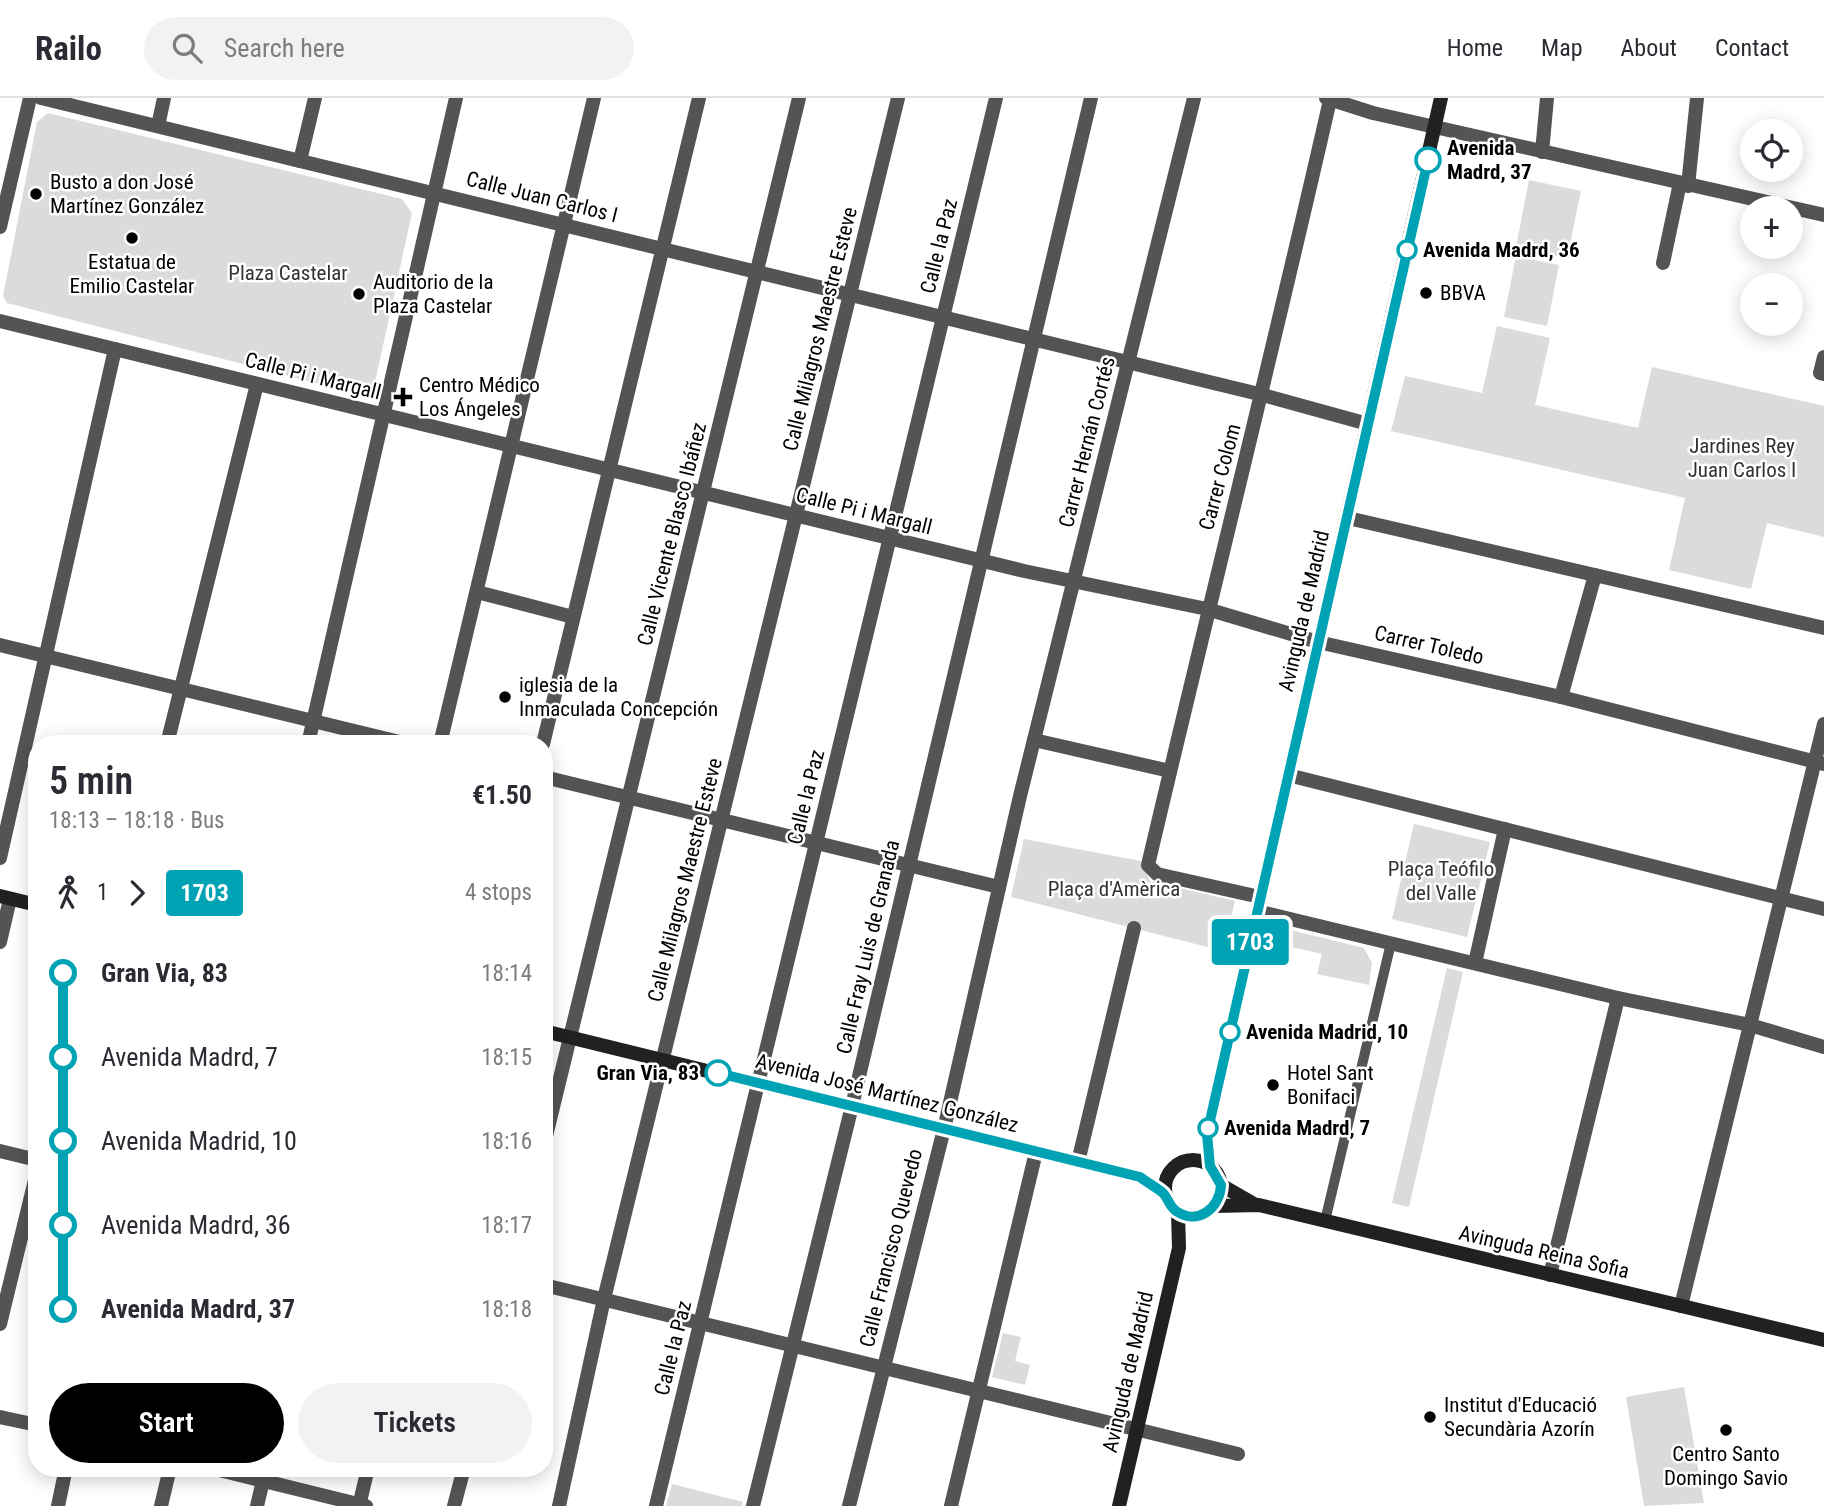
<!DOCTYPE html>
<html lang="en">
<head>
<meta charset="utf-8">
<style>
  :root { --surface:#fff; --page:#f2f2f3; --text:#2b2b33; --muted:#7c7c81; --line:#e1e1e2; --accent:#000 }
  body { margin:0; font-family:"Roboto Condensed",sans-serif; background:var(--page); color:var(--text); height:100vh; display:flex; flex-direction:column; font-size:26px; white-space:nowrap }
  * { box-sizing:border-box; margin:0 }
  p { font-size:23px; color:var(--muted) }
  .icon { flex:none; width:38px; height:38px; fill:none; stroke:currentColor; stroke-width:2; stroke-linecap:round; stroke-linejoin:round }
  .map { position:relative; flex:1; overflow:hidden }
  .details { position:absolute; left:28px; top:637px; width:525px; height:742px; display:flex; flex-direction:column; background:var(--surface); border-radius:28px; box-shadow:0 4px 18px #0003 }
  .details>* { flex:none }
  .badge { padding:0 14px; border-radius:5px; font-size:24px; line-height:46px }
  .tools { position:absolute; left:1740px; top:21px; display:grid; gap:14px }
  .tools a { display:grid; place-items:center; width:63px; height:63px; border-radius:50%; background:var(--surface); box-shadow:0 4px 18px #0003; font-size:35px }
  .map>.badge { position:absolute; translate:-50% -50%; box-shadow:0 0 0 4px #fff }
  .legs { display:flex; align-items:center; gap:10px; height:77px; padding:0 21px; font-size:23px }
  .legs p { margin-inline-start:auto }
  .headline { display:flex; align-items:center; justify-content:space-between; height:119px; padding:0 21px }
  h1 { font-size:38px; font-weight:600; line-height:52px }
  .button { display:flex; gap:14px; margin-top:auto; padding:14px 21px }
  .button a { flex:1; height:80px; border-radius:42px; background:var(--accent); color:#fff; font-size:28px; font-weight:600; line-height:80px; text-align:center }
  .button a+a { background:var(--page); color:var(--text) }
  ul { padding:0 21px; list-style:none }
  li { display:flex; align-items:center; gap:24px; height:84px; font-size:26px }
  li i { display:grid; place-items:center; width:10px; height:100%; margin:0 9px; background:currentColor }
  li i::after { content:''; width:18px; height:18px; margin:-9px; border:5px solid; border-radius:50%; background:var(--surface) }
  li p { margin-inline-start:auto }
  li:first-child i { background:linear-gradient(#0000 50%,currentColor 0) }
  li:last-child i { background:linear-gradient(currentColor 50%,#0000 0) }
  header { display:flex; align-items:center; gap:42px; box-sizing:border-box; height:98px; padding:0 35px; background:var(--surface); border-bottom:2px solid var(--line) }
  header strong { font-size:33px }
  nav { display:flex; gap:38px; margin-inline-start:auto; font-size:24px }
  .search { width:490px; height:63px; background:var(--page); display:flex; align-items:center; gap:18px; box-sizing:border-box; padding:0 24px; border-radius:38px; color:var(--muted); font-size:26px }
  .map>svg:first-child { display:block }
  .green { fill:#dbdbdb }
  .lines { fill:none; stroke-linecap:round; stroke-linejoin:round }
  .lane { stroke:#545454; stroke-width:10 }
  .street { stroke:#545454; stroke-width:14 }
  .secondary { stroke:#212121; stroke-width:14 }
  .line-1-casing { stroke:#fff; stroke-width:16 }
  .line-1 { stroke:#00a3b4; stroke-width:10 }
  .stop-1-dot { fill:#fff; stroke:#00a3b4; stroke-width:3.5 }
  .poi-dot { fill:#000; stroke:#fff; stroke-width:2.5 }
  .labels { text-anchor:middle; stroke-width:5; stroke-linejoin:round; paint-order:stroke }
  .stop-label { font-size:21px; font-weight:bold; fill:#000; stroke:#fff; text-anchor:start }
  .poi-label { font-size:21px; fill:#000; stroke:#fff; text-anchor:start }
  .street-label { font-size:21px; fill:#000; stroke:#fff }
  .park-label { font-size:21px; fill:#323232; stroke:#fff }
</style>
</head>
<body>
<header>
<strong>Railo</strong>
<div class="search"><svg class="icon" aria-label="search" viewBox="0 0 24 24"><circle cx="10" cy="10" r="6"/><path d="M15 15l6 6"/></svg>Search here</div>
<nav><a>Home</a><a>Map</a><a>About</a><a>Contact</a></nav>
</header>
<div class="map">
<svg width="1824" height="1408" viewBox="0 0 1824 1408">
  <rect width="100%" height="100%" fill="#fff"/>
  <!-- green -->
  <g class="green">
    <polygon points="48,15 402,101 412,115 375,284 358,296 7,205 3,198 37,24"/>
    <polygon points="1529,82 1581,93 1567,160 1516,149"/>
    <polygon points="1516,158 1559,167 1547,228 1504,219"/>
    <polygon points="1497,228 1550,240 1535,307 1638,330 1652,269 1824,308 1824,439 1767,425 1751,491 1669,472 1685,400 1391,333 1405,278 1482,295"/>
    <polygon points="1414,726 1490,744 1467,839 1392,821"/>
    <polygon points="1024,741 1141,763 1150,783 1235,803 1223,853 1011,799"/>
    <polygon points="1282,830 1364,850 1372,865 1369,887 1317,876 1322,856 1278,846"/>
    <polygon points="1447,870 1463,874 1409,1109 1392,1105"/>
    <polygon points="1003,1235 1021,1239 1015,1263 1030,1267 1025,1287 992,1279"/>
    <polygon points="1684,1289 1704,1405 1644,1408 1626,1299"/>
    <polygon points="672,1386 743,1404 742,1408 666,1408"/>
  </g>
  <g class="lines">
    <!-- lane -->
    <polyline class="lane" points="1325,1123 1391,845"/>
    <!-- street -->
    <g class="street">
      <polyline points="41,0 1263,297 1368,326"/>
      <polyline points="1326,0 1373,15 1824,117"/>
      <polyline points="158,28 164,0"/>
      <polyline points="1542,54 1547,0"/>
      <polyline points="300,63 315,0"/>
      <polyline points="1688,88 1697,0"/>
      <polyline points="0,129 30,0"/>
      <polyline points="1663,165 1680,85"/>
      <polyline points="0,223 1024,473 1207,511 1318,544 1561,599 1824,666"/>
      <polyline points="1824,259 1820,275 1824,276"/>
      <polyline points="1348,420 1824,530"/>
      <polyline points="477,494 573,519"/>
      <polyline points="0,547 408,646"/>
      <polyline points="1561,599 1595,477"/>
      <polyline points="1034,642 1170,673"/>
      <polyline points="167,646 257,286"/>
      <polyline points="308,646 456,0"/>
      <polyline points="440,646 594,0"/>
      <polyline points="543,646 699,0"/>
      <polyline points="1288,677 1824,811"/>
      <polyline points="544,679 999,789"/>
      <polyline points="0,760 115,251"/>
      <path d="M 1260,799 L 1157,776 L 1148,767 C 1208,512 1272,257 1330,2"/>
      <polyline points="1257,813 1618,900 1750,927 1824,949"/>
      <polyline points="0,844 10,801"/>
      <polyline points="1475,865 1505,731"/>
      <polyline points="544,1046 799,0"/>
      <polyline points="0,1053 37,1062"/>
      <polyline points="1078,1064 1134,830"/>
      <polyline points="1550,1177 1618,900"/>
      <polyline points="544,1187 1238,1356"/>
      <polyline points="1681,1208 1824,626"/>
      <polyline points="0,1226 37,1074"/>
      <polyline points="0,1319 37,1327"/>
      <polyline points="211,1370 366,1408"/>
      <polyline points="58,1408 66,1370"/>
      <polyline points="161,1408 170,1370"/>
      <polyline points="257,1408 266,1370"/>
      <polyline points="359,1408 368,1370"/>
      <polyline points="454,1408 464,1370"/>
      <polyline points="559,1408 604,1201 898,0"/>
      <polyline points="656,1408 996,0"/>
      <polyline points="753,1408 852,1008 1091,0"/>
      <polyline points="849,1408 944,1031 1020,698 1194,0"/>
      <polyline points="951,1408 1036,1054"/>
    </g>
    <!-- secondary -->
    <g class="secondary">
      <polyline points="0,798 37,807"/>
      <polyline points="544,933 1140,1079 1165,1097"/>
      <circle cx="1193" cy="1090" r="28"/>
      <polyline points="1210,1067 1207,1036 1441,0"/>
      <polyline points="1221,1087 1254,1106"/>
      <polyline points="1215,1108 1259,1107 1824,1242"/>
      <polyline points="1119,1408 1179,1150 1178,1114"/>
    </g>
  </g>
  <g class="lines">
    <!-- line-1 casing -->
    <g class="line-1-casing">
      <path id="line-1" d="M 718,975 L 1140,1079 C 1148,1085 1156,1089 1163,1095 C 1168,1100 1169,1108 1176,1113 C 1198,1128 1220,1110 1221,1087 L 1210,1068 L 1207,1036 L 1428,62"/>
    </g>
    <!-- line-1 -->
    <use href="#line-1" class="line-1"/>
  </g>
  <!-- markers -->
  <g class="stop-1-dot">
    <circle cx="1428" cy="62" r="12"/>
    <circle cx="1407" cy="152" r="9"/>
    <circle cx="1230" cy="934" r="9"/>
    <circle cx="718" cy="975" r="12"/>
    <circle cx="1208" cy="1030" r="9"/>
  </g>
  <g class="poi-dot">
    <circle cx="36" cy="96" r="7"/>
    <circle cx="132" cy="140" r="7"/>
    <circle cx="1426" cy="195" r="7"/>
    <circle cx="359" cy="196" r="7"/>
    <path d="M399.5 288.5h7v7h7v7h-7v7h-7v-7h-7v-7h7z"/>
    <circle cx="505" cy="599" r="7"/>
    <circle cx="1273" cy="987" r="7"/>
    <circle cx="1430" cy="1319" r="7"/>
    <circle cx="1726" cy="1332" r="7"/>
  </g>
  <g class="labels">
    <!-- stop labels -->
    <g class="stop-label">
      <text x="1447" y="57">Avenida<tspan x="1447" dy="24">Madrd, 37</tspan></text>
      <text x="1423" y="159">Avenida Madrd, 36</text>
      <text x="1246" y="941">Avenida Madrid, 10</text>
      <text x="699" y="982" text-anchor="end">Gran Via, 83</text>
      <text x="1224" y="1037">Avenida Madrd, 7</text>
    </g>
    <!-- poi labels -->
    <g class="poi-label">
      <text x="50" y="91">Busto a don José<tspan x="50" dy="24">Martínez González</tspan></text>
      <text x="132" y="171" text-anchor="middle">Estatua de<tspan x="132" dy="24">Emilio Castelar</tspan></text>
      <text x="373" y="191">Auditorio de la<tspan x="373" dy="24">Plaza Castelar</tspan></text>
      <text x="1440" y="202">BBVA</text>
      <text x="419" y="294">Centro Médico<tspan x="419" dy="24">Los Ángeles</tspan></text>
      <text x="519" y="594">iglesia de la<tspan x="519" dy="24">Inmaculada Concepción</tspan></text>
      <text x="1287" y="982">Hotel Sant<tspan x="1287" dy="24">Bonifaci</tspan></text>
      <text x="1444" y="1314">Institut d'Educació<tspan x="1444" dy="24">Secundària Azorín</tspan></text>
      <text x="1726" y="1363" text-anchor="middle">Centro Santo<tspan x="1726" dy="24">Domingo Savio</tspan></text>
    </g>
    <!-- street labels -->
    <g class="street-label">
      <text transform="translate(542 99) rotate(14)" y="7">Calle Juan Carlos I</text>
      <text transform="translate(939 148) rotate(-76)" y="7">Calle la Paz</text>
      <text transform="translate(820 231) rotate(-76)" y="7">Calle Milagros Maestre Esteve</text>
      <text transform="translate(313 278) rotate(14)" y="7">Calle Pi i Margall</text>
      <text transform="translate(1087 344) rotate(-76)" y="7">Carrer Hernán Cortés</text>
      <text transform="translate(1220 379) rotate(-75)" y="7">Carrer Colom</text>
      <text transform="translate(864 413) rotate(14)" y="7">Calle Pi i Margall</text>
      <text transform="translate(672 436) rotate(-76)" y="7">Calle Vicente Blasco Ibáñez</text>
      <text transform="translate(1304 513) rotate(-77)" y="7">Avinguda de Madrid</text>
      <text transform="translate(1429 547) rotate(13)" y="7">Carrer Toledo</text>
      <text transform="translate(806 699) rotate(-76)" y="7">Calle la Paz</text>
      <text transform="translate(685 782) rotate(-76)" y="7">Calle Milagros Maestre Esteve</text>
      <text transform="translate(868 849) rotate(-77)" y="7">Calle Fray Luis de Granada</text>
      <text transform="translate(887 995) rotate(14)" y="7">Avenida José Martínez González</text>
      <text transform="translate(891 1150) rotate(-76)" y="7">Calle Francisco Quevedo</text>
      <text transform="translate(1544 1154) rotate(13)" y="7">Avinguda Reina Sofia</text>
      <text transform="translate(673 1250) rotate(-76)" y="7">Calle la Paz</text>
      <text transform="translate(1128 1274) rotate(-77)" y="7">Avinguda de Madrid</text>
    </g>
    <!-- park labels -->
    <g class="park-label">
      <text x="288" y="182">Plaza Castelar</text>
      <text x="1742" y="355">Jardines Rey<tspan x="1742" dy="24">Juan Carlos I</tspan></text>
      <text x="1441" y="778">Plaça Teófilo<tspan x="1441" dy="24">del Valle</tspan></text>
      <text x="1114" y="798">Plaça d'Amèrica</text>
    </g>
  </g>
</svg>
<div class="tools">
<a><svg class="icon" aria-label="locate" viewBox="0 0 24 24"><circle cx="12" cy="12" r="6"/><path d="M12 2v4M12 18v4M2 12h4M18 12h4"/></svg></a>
<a>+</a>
<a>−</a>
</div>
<b class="badge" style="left:1250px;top:844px;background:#00a3b4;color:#fff">1703</b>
<section class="details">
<div class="headline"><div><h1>5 min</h1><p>18:13 – 18:18 · Bus</p></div><b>€1.50</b></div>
<div class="legs"><svg class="icon" aria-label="walk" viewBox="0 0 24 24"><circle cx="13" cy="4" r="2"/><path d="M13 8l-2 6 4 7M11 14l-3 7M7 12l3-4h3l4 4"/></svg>1<svg class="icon" aria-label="forward" viewBox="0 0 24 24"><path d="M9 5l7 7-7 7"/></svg><b class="badge" style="background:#00a3b4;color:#fff">1703</b><p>4 stops</p></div>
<ul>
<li><i style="color:#00a3b4"></i><b>Gran Via, 83</b><p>18:14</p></li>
<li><i style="color:#00a3b4"></i><span>Avenida Madrd, 7</span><p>18:15</p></li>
<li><i style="color:#00a3b4"></i><span>Avenida Madrid, 10</span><p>18:16</p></li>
<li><i style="color:#00a3b4"></i><span>Avenida Madrd, 36</span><p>18:17</p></li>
<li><i style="color:#00a3b4"></i><b>Avenida Madrd, 37</b><p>18:18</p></li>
</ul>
<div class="button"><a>Start</a><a>Tickets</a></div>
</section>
</div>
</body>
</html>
